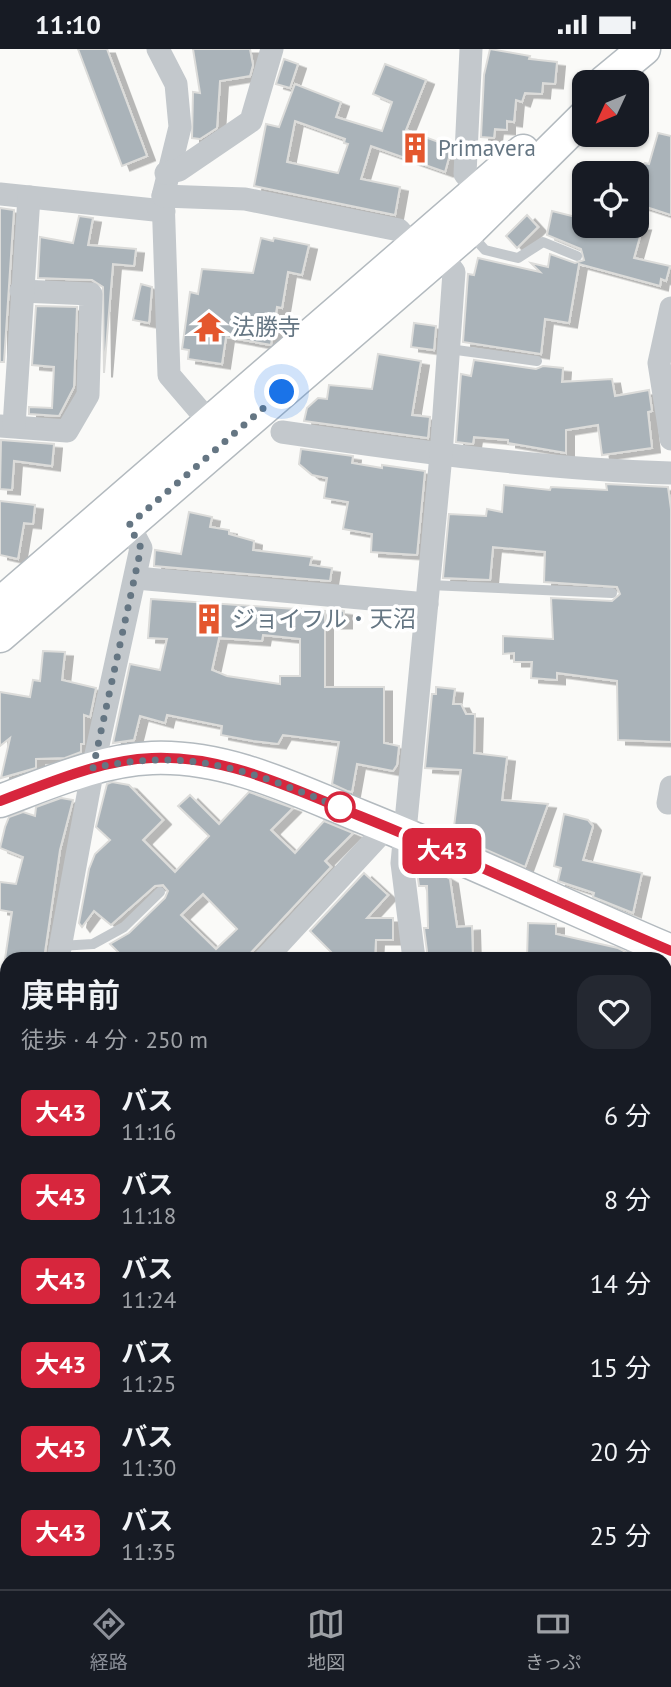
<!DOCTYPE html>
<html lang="ja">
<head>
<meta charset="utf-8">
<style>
  :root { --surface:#171b24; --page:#242831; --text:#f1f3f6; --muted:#9ea1a6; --line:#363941; --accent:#8c9099 }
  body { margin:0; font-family:"PT Sans","Noto Sans JP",sans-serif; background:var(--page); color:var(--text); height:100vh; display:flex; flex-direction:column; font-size:26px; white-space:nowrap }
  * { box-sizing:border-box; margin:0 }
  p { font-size:23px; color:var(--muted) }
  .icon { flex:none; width:38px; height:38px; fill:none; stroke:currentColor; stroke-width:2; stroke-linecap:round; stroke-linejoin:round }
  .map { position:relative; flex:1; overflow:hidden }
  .side { position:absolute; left:0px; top:903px; width:672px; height:637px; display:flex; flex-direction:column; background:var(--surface); border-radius:21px 21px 0 0; box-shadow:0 2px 5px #0004 }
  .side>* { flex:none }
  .badge { padding:0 14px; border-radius:10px; font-size:24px; line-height:46px }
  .needle { width:46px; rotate:226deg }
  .controls { position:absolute; left:572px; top:21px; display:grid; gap:14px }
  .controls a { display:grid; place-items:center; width:77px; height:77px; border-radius:14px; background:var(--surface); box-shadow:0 2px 5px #0004; font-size:35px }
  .you { position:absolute; width:35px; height:35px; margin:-18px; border:5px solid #fff; border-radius:50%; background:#1a73e8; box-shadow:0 0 0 10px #1a73e833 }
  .map>.badge { position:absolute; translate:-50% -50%; box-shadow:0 0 0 4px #fff }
  .round { display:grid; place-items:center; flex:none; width:74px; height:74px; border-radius:21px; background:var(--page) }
  .headline { display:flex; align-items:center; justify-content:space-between; height:119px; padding:0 21px }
  h1 { font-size:33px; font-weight:600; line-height:52px }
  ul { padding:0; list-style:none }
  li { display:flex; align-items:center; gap:21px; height:84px; padding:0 21px }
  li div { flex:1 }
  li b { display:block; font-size:26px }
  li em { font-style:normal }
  li .badge { min-width:77px; font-weight:700; text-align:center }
  .status { display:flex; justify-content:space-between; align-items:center; height:49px; padding:0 35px; background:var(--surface); direction:ltr }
  .status svg { height:19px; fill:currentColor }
  .tabs { display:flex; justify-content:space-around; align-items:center; height:98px; border-top:2px solid var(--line); background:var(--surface); font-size:19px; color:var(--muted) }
  .tabs a { display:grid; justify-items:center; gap:4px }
  .tabs .on { color:var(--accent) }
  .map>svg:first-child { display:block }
  .building { fill:#aab3b9; stroke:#dcdcda; stroke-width:2; fill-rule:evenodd; filter:url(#shadow) }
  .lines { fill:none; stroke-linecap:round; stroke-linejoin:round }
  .secondary-casing { stroke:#b3babf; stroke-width:35 }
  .lane { stroke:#c3c8cc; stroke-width:10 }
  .street { stroke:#c3c8cc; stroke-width:23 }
  .secondary { stroke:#fff; stroke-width:32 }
  .line-casing { stroke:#fff; stroke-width:16 }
  .line { stroke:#d7263d; stroke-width:10 }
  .walk { stroke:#657683; stroke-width:7; stroke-dasharray:0 12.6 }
  .stop-dot { fill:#fff; stroke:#d7263d; stroke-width:3.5 }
  .labels { text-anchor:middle; stroke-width:7; stroke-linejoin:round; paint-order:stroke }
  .poi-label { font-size:23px; fill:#657683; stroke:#fff; text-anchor:start }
</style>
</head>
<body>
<div class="status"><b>11:10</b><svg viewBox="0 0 49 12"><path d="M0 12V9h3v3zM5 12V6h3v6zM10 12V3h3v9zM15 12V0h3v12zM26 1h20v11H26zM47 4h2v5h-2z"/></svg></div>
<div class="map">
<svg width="671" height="1540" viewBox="0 0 671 1540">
  <defs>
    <filter id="shadow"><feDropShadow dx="8" dy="4.5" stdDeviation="0" flood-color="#0004"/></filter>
  </defs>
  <rect width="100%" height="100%" fill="#fafaf8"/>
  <!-- building -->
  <g class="building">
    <polygon points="78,0 107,0 147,107 122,117"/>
    <polygon points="193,0 250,0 253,16 250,27 220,32 217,79 200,90 192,89 193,43 200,44"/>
    <polygon points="490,0 530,7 529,10 557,13 555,35 543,34 542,45 525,44 522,53 516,51 514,73 507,72 507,81 495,80 494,89 481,88 484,26"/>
    <polygon points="284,10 298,15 290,39 276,35"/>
    <path d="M 385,15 L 426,31 L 406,81 L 452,98 L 445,123 L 371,97 L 361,130 L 400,138 L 395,166 L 254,137 L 266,75 L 279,78 L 295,35 L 341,53 L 336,68 L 382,82 L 392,53 L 373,45 ZM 295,72 L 345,90 L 344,94 L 348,95 L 338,124 L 287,113 Z"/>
    <polygon points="658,84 671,87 671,166 637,155 637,140 645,114 649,115"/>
    <polygon points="0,159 14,161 4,313 0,313"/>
    <polygon points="552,162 584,170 584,177 643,177 634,209 670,217 666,232 661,230 660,237 579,215 569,274 545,270 541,305 463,293 468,225 474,226 478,209 540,223 531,214 548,218 550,205 575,214 584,211 581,200 547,186"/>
    <polygon points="527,166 538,178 517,199 506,187"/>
    <polygon points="79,167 93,169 88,196 136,200 134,217 113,215 104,324 103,238 92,231 38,229 40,188 73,194"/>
    <polygon points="261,189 273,192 274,189 309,196 302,226 288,223 282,259 277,258 271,296 226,288 222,315 188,310 189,301 182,300 190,243 198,245 202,220 253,224"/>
    <polygon points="141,235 152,238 149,274 133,271"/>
    <polygon points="36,257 77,258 74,338 59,367 29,365 29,358 52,359 54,318 32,316"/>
    <polygon points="414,274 436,277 434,301 411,298"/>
    <polygon points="378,305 421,312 412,366 430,368 428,389 304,372 307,359 318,349 327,350 329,336 372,340"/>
    <polygon points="474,311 536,320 543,317 563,319 562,333 612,330 615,347 649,341 652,362 648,363 652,399 602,406 598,376 566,381 566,404 508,394 508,391 474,388 473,395 456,393 461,325 471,327"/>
    <polygon points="1,391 54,395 52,417 14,412 12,441 0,440"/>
    <polygon points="301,400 353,407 352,414 382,419 382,416 425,422 417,506 371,503 372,485 343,480 348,453 324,449 327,429 312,426 299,415"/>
    <polygon points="606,435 668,438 671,460 671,693 618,691 617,632 557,624 557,631 531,629 532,613 514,613 514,604 503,605 503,587 553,590 551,549 612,552 620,545 617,538 544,533 545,503 493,498 490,531 443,529 449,465 486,467 487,460 502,463 504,436 550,441 551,438 607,441"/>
    <polygon points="0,452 35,456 33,475 24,474 18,510 0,506"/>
    <polygon points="189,463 212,468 210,478 229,481 229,485 254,492 253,501 312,508 310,516 332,519 330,532 154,517 155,501 181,505"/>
    <path d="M 151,550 L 325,562 L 325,638 L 384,638 L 384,694 L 399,697 L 397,716 L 393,722 L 357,715 L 352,743 L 347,742 L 332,735 L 339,693 L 283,686 L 278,695 L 253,692 L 221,686 L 222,677 L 167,666 L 165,674 L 140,667 L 134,691 L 113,694 L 130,615 L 160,621 L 167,590 L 148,589 ZM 263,586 L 300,590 L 300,627 L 280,627 L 280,635 L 227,627 L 212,621 L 219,589 L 262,592 Z"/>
    <polygon points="329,560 344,562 344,575 328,575"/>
    <polygon points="43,602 65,603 62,631 96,639 90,668 84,666 84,695 81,695 81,703 65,709 36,710 36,719 1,729 10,689 0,697 0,643 30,648 33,631 40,632"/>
    <polygon points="436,638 455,640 453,655 461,655 466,665 475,665 474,704 507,708 502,751 548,755 525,818 480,798 481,795 453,786 461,721 425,719 432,645 436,645"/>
    <path d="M 112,733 L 129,736 L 163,771 L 143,791 L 175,823 L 209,787 L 178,757 L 190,746 L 219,775 L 249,743 L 293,759 L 271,781 L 295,804 L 324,772 L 353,784 L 325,812 L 331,818 L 245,910 L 125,910 L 110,895 L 129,884 L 165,849 L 168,842 L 163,836 L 155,837 L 111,876 L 94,862 L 82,878 L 79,874 L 89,820 L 95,805 L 110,791 L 96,778 L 107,735 ZM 203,845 L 237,880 L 216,900 L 181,866 Z"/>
    <polygon points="61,749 73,751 60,801 44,910 5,910 12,863 0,861 0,833 16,835 23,808 0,799 5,778 9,768 23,763 35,767 36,758"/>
    <polygon points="564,765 588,771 593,777 583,811 642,824 633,864 593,848 594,844 558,832 561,819 554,817"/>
    <polygon points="416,816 426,816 450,830 457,878 472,877 473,910 428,910 424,879 428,879 427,837 419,837"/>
    <polygon points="364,824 388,846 367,869 393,869 393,891 376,891 375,910 338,910 310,882"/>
    <polygon points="528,874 556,875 556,885 618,899 624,902 623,910 527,910"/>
  </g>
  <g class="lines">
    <!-- secondary casing -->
    <g class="secondary-casing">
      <g id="secondary">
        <polyline points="604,33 644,0"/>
        <polyline points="0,555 523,102"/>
        <polyline points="0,587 469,182 584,68"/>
        <path d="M 0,752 C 49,734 100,711 152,709 C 226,706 294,740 360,767 C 465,809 567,858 671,902"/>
      </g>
    </g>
    <!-- lane -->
    <g class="lane">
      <polyline points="470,184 485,201 518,209 543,193 577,207"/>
      <polyline points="449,300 537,312"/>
      <polyline points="429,536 612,544"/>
      <polyline points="60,897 93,895 124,878 160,843"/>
    </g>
    <!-- street -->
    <g class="street">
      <polyline points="158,0 176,35 180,78 163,147 169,326 211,375"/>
      <polyline points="471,0 465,125 479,141"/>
      <polyline points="166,124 179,121 251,72 272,0"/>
      <polyline points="0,145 164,162"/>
      <polyline points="163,147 245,150 399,181 413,197"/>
      <polyline points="671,259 659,314 671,390"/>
      <polyline points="0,377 67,382 88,346 91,245 21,242"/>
      <polyline points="14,377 29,148"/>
      <path d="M 282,383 C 412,402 540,420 671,424"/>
      <polyline points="136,529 427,555"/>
      <polyline points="668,754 671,738"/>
      <polyline points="58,910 93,719 141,499 129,476"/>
      <polyline points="265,910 387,778"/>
      <polyline points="414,910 402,814 441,406 454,223 441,206"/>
      <polyline points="637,910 641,889"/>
      <polyline points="0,1114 7,1121"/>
      <polyline points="665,1340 671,1354"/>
      <polyline points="665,1386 671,1386"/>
      <polyline points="0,1399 7,1284"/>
      <polyline points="193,1533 200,1540"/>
      <polyline points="447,1533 454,1540"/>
      <polyline points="501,1533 502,1540"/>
      <polyline points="399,1540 406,1533"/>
    </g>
    <!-- secondary -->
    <use href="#secondary" class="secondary"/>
  </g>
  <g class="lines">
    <!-- line casing -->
    <g class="line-casing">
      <path id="line" d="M 0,752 C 49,734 100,711 152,709 C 226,706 294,740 360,767 C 465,809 567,858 671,902"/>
    </g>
    <!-- line -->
    <use href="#line" class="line"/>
    <!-- walk -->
    <path class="walk" d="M 282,343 L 129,476 L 141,499 L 93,719 C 193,697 253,723 344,760 L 340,758"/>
  </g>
  <!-- icons -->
  <defs>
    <g id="building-bare" transform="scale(2.415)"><path d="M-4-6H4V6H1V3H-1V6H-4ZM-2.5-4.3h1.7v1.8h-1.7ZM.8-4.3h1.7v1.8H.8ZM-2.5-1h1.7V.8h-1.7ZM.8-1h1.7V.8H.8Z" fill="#e4572e" stroke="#fff" stroke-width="2.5" paint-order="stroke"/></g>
    <g id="temple-bare" transform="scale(2.415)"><path d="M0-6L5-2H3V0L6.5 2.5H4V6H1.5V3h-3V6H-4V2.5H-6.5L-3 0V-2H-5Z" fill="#e4572e" stroke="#fff" stroke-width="2.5" paint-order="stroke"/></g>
  </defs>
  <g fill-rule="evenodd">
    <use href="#building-bare" x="415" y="99"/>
    <use href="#temple-bare" x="209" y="278"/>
    <use href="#building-bare" x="209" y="570"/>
  </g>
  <!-- markers -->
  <circle class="stop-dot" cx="340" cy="758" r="14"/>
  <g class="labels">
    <!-- poi labels -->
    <g class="poi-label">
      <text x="438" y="107">Primavera</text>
      <text x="232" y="286">法勝寺</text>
      <text x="232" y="578">ジョイフル・天沼</text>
    </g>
  </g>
</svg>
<div class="controls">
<a><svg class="needle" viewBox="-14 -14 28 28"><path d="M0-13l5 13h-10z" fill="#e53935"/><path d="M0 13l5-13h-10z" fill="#9ea1a6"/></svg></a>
<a><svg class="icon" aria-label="locate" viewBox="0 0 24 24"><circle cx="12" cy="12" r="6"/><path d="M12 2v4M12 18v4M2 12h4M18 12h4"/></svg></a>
</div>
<div class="you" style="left:282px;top:343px"></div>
<b class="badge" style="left:442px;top:802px;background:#d7263d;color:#fff">大43</b>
<section class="side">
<div class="headline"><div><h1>庚申前</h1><p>徒歩 · 4 分 · 250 m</p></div><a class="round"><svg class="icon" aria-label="heart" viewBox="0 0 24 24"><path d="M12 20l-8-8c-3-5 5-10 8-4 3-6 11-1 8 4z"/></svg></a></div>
<ul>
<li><span class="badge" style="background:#d7263d;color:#fff">大43</span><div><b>バス</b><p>11:16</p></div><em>6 分</em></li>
<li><span class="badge" style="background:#d7263d;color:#fff">大43</span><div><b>バス</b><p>11:18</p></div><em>8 分</em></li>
<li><span class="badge" style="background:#d7263d;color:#fff">大43</span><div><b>バス</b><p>11:24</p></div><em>14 分</em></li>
<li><span class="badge" style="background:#d7263d;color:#fff">大43</span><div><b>バス</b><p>11:25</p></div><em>15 分</em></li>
<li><span class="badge" style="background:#d7263d;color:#fff">大43</span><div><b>バス</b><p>11:30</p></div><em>20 分</em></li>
<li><span class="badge" style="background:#d7263d;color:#fff">大43</span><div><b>バス</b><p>11:35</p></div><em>25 分</em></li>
</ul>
</section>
</div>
<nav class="tabs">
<a class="on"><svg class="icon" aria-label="directions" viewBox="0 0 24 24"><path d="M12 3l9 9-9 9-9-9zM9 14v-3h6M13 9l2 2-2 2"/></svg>経路</a>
<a><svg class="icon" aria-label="map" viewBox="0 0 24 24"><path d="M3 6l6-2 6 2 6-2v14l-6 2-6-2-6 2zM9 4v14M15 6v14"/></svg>地図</a>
<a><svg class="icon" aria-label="tickets" viewBox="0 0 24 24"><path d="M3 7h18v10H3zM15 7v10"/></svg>きっぷ</a>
</nav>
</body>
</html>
